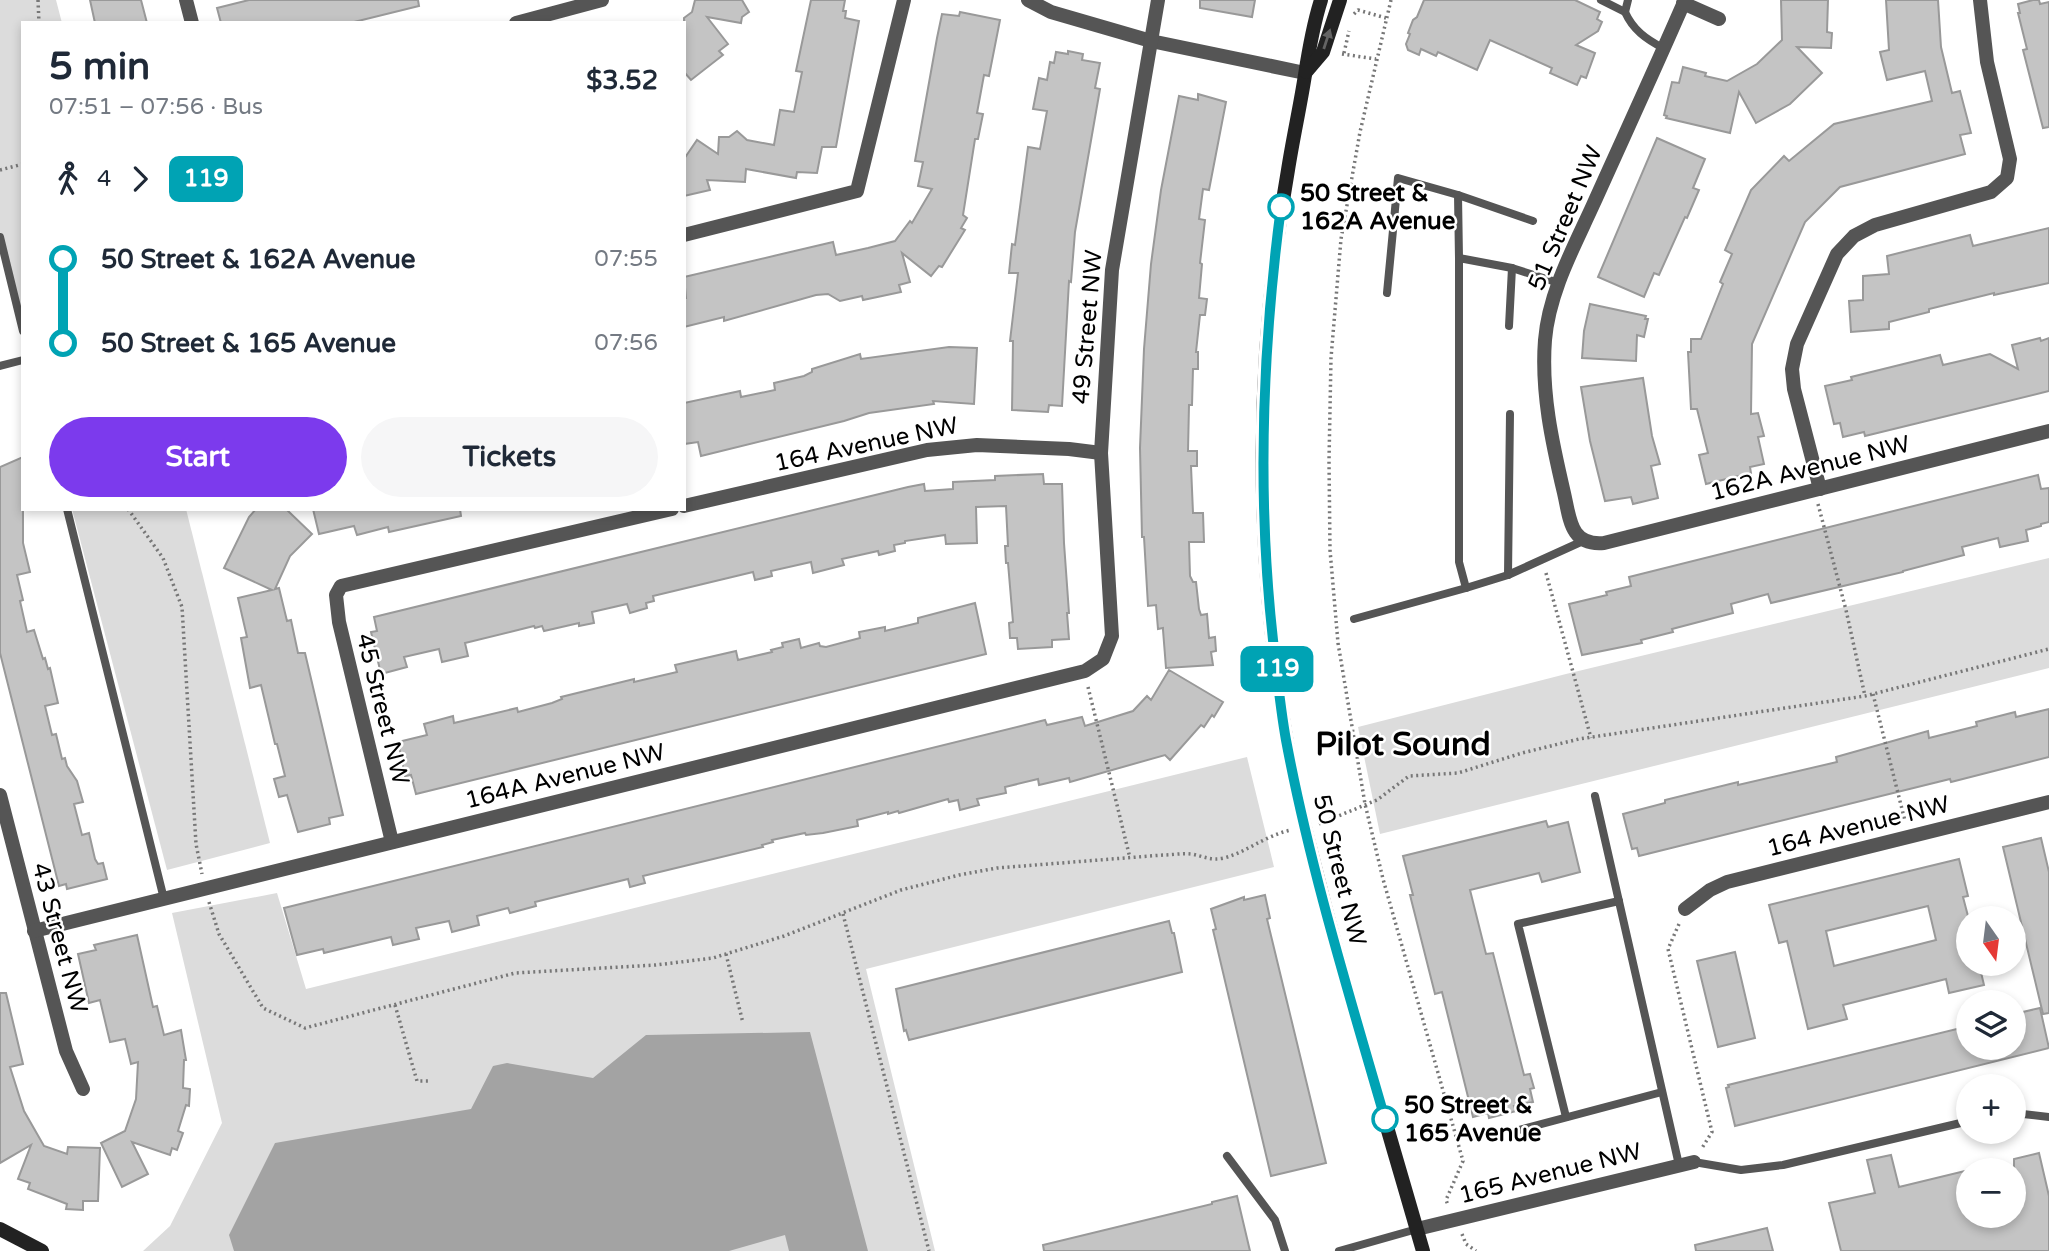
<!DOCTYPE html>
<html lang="en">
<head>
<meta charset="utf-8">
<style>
  :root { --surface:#fff; --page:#f6f6f7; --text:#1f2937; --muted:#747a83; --accent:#7c3aed }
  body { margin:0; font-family:"Varela Round",sans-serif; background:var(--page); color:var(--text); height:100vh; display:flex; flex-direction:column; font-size:26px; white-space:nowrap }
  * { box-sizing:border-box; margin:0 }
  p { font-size:23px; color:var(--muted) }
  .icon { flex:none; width:38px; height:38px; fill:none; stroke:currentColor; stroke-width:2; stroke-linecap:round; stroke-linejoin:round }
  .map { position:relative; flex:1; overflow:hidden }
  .details { position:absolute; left:21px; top:21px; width:665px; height:490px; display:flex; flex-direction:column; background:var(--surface); border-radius:0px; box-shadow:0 4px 10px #0003 }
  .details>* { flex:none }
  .badge { padding:0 14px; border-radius:10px; font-size:24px; line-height:46px }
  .needle { width:46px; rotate:166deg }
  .fabs { position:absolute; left:1956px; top:906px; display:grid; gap:14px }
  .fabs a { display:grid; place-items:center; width:70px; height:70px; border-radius:50%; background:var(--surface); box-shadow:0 4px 10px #0003; font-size:35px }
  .map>.badge { position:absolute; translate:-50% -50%; box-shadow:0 0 0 4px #fff }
  .legs { display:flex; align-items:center; gap:10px; height:77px; padding:0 28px; font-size:23px }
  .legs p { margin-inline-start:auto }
  .headline { display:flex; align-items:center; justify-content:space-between; height:119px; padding:0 28px }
  h1 { font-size:38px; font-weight:700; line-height:52px }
  .action { display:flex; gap:14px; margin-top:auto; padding:14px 28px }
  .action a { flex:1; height:80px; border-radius:42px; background:var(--accent); color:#fff; font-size:28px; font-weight:700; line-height:80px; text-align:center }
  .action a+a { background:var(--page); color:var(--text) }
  ul { padding:0 28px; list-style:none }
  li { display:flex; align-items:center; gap:24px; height:84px; font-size:26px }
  li i { display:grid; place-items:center; width:10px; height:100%; margin:0 9px; background:currentColor }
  li i::after { content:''; width:18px; height:18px; margin:-9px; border:5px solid; border-radius:50%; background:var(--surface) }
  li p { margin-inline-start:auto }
  li:first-child i { background:linear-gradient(#0000 50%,currentColor 0) }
  li:last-child i { background:linear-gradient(currentColor 50%,#0000 0) }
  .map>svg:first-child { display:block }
  .green { fill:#dcdcdc }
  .water { fill:#a3a3a3 }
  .building { fill:#c4c4c4; stroke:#999; stroke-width:2; fill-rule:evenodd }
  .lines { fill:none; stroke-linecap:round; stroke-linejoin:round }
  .path { stroke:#777; stroke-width:3.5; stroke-dasharray:2 3.5; stroke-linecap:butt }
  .lane { stroke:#555; stroke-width:8 }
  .street { stroke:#555; stroke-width:14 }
  .secondary { stroke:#222; stroke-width:14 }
  .oneway { fill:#646464 }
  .line-1-casing { stroke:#fff; stroke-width:16 }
  .line-1 { stroke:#00a3b4; stroke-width:10 }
  .stop-1-dot { fill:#fff; stroke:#00a3b4; stroke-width:3.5 }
  .labels { text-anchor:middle; stroke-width:5; stroke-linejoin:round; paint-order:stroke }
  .stop-label { font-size:24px; font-weight:bold; fill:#000; stroke:#fff; text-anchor:start }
  .street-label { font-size:24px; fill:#000; stroke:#fff }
  .district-label { font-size:32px; font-weight:bold; fill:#000; stroke:#fff }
</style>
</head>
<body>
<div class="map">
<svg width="2049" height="1251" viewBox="0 0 2049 1251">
  <rect width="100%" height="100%" fill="#fff"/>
  <!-- green -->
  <g class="green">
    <polygon points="0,0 56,0 62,23 23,23 23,319 0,232"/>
    <polygon points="72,509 186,509 270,843 167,870"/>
    <polygon points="2049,558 2049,668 1380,834 1358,727 1566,674"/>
    <polygon points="1247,757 1274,867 866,969 935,1251 143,1251 170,1226 222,1123 172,913 277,893 306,989"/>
  </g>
  <!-- water -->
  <polygon class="water" points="810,1032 868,1251 789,1251 785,1235 729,1251 234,1251 229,1235 275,1143 471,1109 493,1066 507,1063 593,1078 646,1035"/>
  <!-- building -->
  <g class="building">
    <polygon points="90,0 141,0 147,23 95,23"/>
    <polygon points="249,0 418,0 419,6 350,23 221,23 217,8"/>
    <polygon points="695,0 742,0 749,12 742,17 741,23 707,17 728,44 719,51 723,55 691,80 684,72 684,18 692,12"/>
    <polygon points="811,0 845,0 843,11 846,11 845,18 859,21 836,147 822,147 817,173 797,172 796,178 746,169 745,182 707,180 710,190 684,196 684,159 697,140 718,154 719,137 729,137 737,131 747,140 774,145 780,110 794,112 802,72 796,71"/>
    <polygon points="1200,0 1255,0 1252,17 1200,8"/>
    <polygon points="1424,0 1575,0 1600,12 1597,19 1602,22 1598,31 1576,45 1595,53 1586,78 1581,76 1577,85 1550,73 1552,68 1490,40 1477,70 1438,52 1436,56 1421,49 1419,55 1408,50 1406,44 1410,34 1408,33 1413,20 1417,17"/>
    <polygon points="1781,0 1828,0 1827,32 1832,33 1831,48 1797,47 1822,73 1790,104 1756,123 1739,92 1730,133 1666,118 1667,116 1664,115 1672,82 1679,83 1683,67 1706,73 1705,76 1727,81 1757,64 1782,40"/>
    <polygon points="1886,0 1938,0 1941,47 1952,93 1960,91 1971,133 1960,135 1965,154 1840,187 1805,222 1752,344 1751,414 1758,413 1764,436 1758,437 1764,464 1750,467 1751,473 1706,484 1699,455 1708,453 1697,409 1691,409 1688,352 1691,352 1691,339 1701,339 1723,284 1720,282 1732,254 1725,250 1751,190 1784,156 1789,161 1834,124 1932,101 1925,71 1887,80 1880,52 1889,50"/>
    <polygon points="2033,0 2039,0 2040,4 2049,2 2049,127 2043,128 2023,50 2027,49 2018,13 2020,13 2018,4"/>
    <polygon points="960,12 1000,20 989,76 984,75 977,113 983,114 978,139 975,139 963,215 967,218 961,228 965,230 942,267 939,266 931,276 902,253 910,282 899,285 901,292 863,300 862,296 840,301 828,294 816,295 724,321 724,317 684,327 684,298 686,298 684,277 833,242 836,255 868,248 895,241 910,221 912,223 932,189 918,186 923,162 915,161 937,38 942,14 959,16"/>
    <polygon points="1068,51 1083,54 1082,60 1100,63 1095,88 1100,89 1075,232 1071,282 1069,281 1062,406 1049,405 1048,412 1012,410 1013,341 1010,341 1018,273 1009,273 1012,244 1015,245 1028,147 1040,149 1047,111 1033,109 1039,78 1047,80 1050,62 1054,63 1056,52 1068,54"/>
    <polygon points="1198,94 1226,102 1209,190 1203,189 1199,219 1205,220 1200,263 1202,264 1199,298 1207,299 1205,315 1200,315 1196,352 1198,352 1198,369 1193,369 1192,405 1189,405 1188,451 1197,451 1197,466 1191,466 1193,513 1203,513 1204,542 1189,542 1190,576 1193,582 1196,582 1199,609 1201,615 1207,614 1209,638 1215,637 1216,651 1211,652 1213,665 1166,668 1163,630 1163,628 1158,629 1156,605 1148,606 1144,537 1142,537 1140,448 1144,349 1151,264 1161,190 1179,96 1198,100"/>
    <polygon points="1657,138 1705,159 1693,188 1699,190 1687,218 1685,217 1659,275 1654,273 1644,297 1598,277"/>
    <polygon points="2049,228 2049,283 1994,295 1994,293 1929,309 1929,312 1889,322 1889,329 1851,332 1849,301 1863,300 1863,276 1889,274 1887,256 1970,235 1973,246"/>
    <polygon points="1590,304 1646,316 1645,319 1648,319 1644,337 1637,335 1636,361 1582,358 1584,331"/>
    <polygon points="2040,338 2041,341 2049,338 2049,391 1865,436 1864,432 1843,437 1840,423 1834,424 1825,386 1852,380 1851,377 1940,355 1943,365 1990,354 2018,369 2012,345"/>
    <polygon points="949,347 977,348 974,404 933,401 934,404 869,413 844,421 701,456 698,442 684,444 684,403 740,391 741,397 775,390 774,383 804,376 812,372 812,369 860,354 861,359"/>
    <polygon points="1643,378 1652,436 1660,464 1651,466 1658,498 1633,504 1631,497 1605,501 1590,441 1581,387"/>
    <polygon points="23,457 23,543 30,572 17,575 23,600 20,601 27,632 34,630 43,659 45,658 48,669 50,668 58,703 45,706 52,735 56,734 62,759 65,758 67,766 77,781 83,802 74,804 82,835 89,833 95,859 98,864 103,863 107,879 67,889 66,884 59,886 0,653 0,467"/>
    <polygon points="1043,474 1044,484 1062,484 1064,543 1069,613 1067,613 1069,639 1052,640 1052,647 1018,649 1017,638 1010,638 1009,623 1013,622 1008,563 1006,563 1005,546 1008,546 1006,506 976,507 977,543 946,544 945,535 905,541 905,543 894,545 895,551 879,555 878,551 842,559 844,565 813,573 811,562 771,571 772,576 755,580 753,572 653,596 654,601 646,603 647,608 630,613 627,604 592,612 594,623 579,626 579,623 544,631 542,626 535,628 534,626 465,643 468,656 442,662 439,649 404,657 407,667 381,674 371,632 377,631 374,617 908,487 924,484 925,491 953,489 953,482 995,480 995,476"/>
    <polygon points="2038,475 2041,489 2049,488 2049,522 2041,524 2041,526 2026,530 2028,541 2000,547 1998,538 1962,547 1964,555 1903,571 1903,572 1771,603 1768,594 1731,604 1733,613 1672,629 1673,632 1641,640 1642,643 1582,655 1569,604 1607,595 1606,592 1631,586 1629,577"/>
    <polygon points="256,509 286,509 312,534 290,556 275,589 279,588 287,621 291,620 298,653 305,653 343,815 329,818 330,824 298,832 287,795 279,797 274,779 285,776 277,744 275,744 261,685 250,688 241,638 247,637 238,598 272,590 224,568 249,517"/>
    <polygon points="313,509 460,509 461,516 389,532 388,527 357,535 354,526 319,534"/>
    <polygon points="975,603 986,654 416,794 411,775 405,776 398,742 427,735 424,724 453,716 454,723 517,708 518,712 552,703 562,699 561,697 634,679 634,682 677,672 675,665 736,651 738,660 772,652 771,650 783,647 782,643 799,639 801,648 819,643 820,646 826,647 860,638 859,632 885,627 885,631 918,623 918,618"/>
    <polygon points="1169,670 1223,702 1214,717 1212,715 1204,727 1201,725 1170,760 1165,755 1070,782 1069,778 1039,785 1038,779 1005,787 1006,793 977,799 979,805 960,810 958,800 949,802 948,799 899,813 898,811 888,814 888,812 857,820 858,826 823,833 806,835 805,833 772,840 773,842 762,845 763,847 643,876 645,883 630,887 628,879 535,902 536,906 510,913 508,908 477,916 479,925 452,932 449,921 416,928 419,939 393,945 391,937 324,953 323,949 297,955 284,908 1045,720 1047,725 1082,717 1085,726 1133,711 1147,696 1151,700"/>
    <polygon points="2049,709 2049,757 1951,782 1950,779 1639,856 1637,848 1632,849 1623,814 1665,803 1665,800 1738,782 1738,785 1837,762 1836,757 1928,731 1929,738 1977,726 1976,722 2015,712 2016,717"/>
    <polygon points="1546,821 1548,827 1568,822 1580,872 1542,882 1539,873 1470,890 1486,954 1493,953 1524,1075 1530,1074 1534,1088 1530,1089 1533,1102 1514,1106 1516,1111 1489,1118 1488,1113 1473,1117 1442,992 1435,994 1410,895 1413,895 1403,856"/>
    <polygon points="2041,838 2049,872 2049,1013 2043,1014 2003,847"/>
    <path d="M 1959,859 L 1968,896 L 1963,897 L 1969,920 L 1969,964 L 1979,964 L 1984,985 L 1949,993 L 1946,979 L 1843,1005 L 1847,1019 L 1808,1029 L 1787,941 L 1779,943 L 1769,905 ZM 1928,906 L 1936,940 L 1834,966 L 1826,931 Z"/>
    <polygon points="1265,895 1270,918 1267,919 1326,1163 1271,1176 1213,930 1216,929 1211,909 1244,897 1244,900"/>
    <polygon points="1169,921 1172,933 1174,933 1182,972 909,1040 906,1030 904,1031 896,989"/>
    <polygon points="137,935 153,1007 157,1006 164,1035 181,1030 186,1060 184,1060 183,1088 190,1089 189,1106 186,1105 178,1131 183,1133 177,1150 172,1148 170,1155 132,1142 148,1174 122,1187 101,1143 125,1131 136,1099 138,1062 131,1064 125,1039 110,1042 100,1000 89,1003 78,954 96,950 94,945"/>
    <polygon points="1735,952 1755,1038 1718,1047 1697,961"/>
    <polygon points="0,993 6,993 23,1064 10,1067 24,1111 44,1146 67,1154 68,1147 100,1148 98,1201 83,1201 83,1210 66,1209 67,1204 28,1189 30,1183 18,1179 31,1145 0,1163"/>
    <polygon points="2040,1008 2049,1048 1735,1126 1726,1088 1729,1087 1728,1085 1969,1026 1969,1048 2014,1048 2014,1014"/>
    <polygon points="2039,1153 2049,1196 2049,1251 1841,1251 1829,1203 1875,1193 1867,1160 1891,1155 1899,1187 1969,1170 1969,1216 2014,1216 2014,1159"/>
    <polygon points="1237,1196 1250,1251 1044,1251 1043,1245 1212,1204 1212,1202"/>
    <polygon points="1767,1228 1773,1251 1696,1251 1695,1245"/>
  </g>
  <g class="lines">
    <!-- path -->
    <g class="path">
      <polyline points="38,0 39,23"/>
      <polyline points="1391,0 1360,132 1341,239 1331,358 1329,461 1330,550 1338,643 1365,804 1383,879 1463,1161 1446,1200 1448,1205"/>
      <polyline points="1354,14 1358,10 1386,18"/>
      <polyline points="1344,53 1349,31"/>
      <polyline points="1342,54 1376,59"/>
      <polyline points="0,170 23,164"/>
      <polyline points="1818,504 1846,610 1865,696"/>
      <polyline points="128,509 163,558 182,607 196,844 202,874"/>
      <polyline points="1546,573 1591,738"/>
      <polyline points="1088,687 1130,858"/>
      <polyline points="1873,694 1905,821"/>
      <polyline points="1319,824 1377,800 1409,776 1458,773 1522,753 1579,739 1865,696 2049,649"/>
      <path d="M 209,902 L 219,934 L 263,1008 L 305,1028 L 515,973 L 656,965 L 713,958 L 784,936 L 901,890 L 959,875 L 997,868 L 1163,855 C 1172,855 1182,853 1191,854 C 1203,856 1211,861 1224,858 C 1247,852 1264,836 1291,830"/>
      <polyline points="843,914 929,1251"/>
      <polyline points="1679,924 1668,949 1712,1132 1702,1148"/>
      <polyline points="726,954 743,1023"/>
      <polyline points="395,1005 417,1081 428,1081"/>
      <polyline points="1462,1234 1466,1244 1476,1251"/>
    </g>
    <!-- lane -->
    <g class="lane">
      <polyline points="1601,0 1625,12"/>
      <path d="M 1628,0 L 1625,12 C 1633,30 1646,39 1663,48"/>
      <polyline points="0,237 23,331"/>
      <polyline points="1459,258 1458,195 1533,221"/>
      <polyline points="1559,283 1512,268 1459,258 1459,562 1466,588 1508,575 1583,541"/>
      <polyline points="1387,293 1398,178 1458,195"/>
      <polyline points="1509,326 1512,268"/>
      <polyline points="0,366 23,360"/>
      <polyline points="67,509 164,899"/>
      <polyline points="1508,575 1510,414"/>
      <polyline points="1354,619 1466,588"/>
      <polyline points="1595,796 1679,1165"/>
      <polyline points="2014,1113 2049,1117"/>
      <polyline points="1566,1117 1518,924 1619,901"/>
      <polyline points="1511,1132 1662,1092"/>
      <polyline points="1227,1156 1275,1220 1285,1251"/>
      <polyline points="1694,1162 1741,1170 1783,1165 1969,1121"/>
      <polyline points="1339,1251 1417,1229"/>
    </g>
    <!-- street -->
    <g class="street">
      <polyline points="186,0 192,23"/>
      <polyline points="1028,0 1051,12 1151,41 1305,73"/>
      <path d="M 1685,0 C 1655,69 1624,136 1593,205 C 1574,247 1549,292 1545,340 C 1541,392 1552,442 1564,493 C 1570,519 1570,546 1604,543 L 2049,431"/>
      <polyline points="1683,3 1719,19"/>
      <polyline points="516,23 602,0"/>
      <polyline points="684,235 857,191 904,0"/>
      <polyline points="1820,489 1794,389 1792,369 1797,344 1837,254 1854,236 1875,225 1991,192 2007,178 2010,159 1987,62 1980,0"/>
      <polyline points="684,506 927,450 977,445 1069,449 1101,453"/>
      <polyline points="0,795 66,1051 83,1089"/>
      <polyline points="392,842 339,622 336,595 341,586 672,509"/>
      <polyline points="1685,909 1710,890 1727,882 2049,802"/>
      <polyline points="34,931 1085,671 1103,659 1112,636 1101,453 1112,270 1158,0"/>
      <polyline points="1417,1229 1694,1162"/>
    </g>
    <!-- secondary -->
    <g class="secondary">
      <path d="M 1321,0 C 1313,25 1309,49 1305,75 C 1300,107 1293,138 1288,170 C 1255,356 1254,550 1286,737 C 1295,794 1311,850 1325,906 C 1355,1021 1390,1136 1423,1251"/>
      <polyline points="1306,72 1323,52 1340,0"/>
      <polyline points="0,1229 42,1251"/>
    </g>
  </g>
  <!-- one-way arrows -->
  <defs><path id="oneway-solid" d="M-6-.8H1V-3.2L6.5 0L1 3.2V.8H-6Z" transform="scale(1.75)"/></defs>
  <use class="oneway" href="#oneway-solid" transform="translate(1327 39) rotate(-72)"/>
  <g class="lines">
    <!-- line-1 casing -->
    <g class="line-1-casing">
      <path id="line-1" d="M 1281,207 C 1262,351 1257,496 1273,640 C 1277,673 1280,707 1286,740 C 1310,868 1349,994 1385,1119"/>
    </g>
    <!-- line-1 -->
    <use href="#line-1" class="line-1"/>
  </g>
  <!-- markers -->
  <g class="stop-1-dot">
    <circle cx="1281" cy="207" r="12"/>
    <circle cx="1385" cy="1119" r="12"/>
  </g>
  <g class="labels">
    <!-- stop labels -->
    <g class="stop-label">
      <text x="1300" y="201">50 Street &amp;<tspan x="1300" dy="28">162A Avenue</tspan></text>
      <text x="1404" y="1113">50 Street &amp;<tspan x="1404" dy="28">165 Avenue</tspan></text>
    </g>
    <!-- street labels -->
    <g class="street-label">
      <text transform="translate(1565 218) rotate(-67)" y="8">51 Street NW</text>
      <text transform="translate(1087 327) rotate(-85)" y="8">49 Street NW</text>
      <text transform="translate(866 444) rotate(-12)" y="8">164 Avenue NW</text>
      <text transform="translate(1810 468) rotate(-14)" y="8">162A Avenue NW</text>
      <text transform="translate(383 709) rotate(76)" y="8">45 Street NW</text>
      <text transform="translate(565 776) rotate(-14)" y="8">164A Avenue NW</text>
      <text transform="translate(1858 826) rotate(-14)" y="8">164 Avenue NW</text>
      <text transform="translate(1340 870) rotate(76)" y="8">50 Street NW</text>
      <text transform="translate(60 938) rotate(75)" y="8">43 Street NW</text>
      <text transform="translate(1550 1173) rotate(-14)" y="8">165 Avenue NW</text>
    </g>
    <!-- district labels -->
    <g class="district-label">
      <text x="1403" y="755">Pilot Sound</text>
    </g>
  </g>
</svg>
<div class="fabs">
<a><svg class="needle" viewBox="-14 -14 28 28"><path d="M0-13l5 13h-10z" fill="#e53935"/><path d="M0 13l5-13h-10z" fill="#747a83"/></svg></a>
<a><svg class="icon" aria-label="layers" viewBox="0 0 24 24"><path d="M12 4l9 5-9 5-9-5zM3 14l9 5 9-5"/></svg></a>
<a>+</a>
<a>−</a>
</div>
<b class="badge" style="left:1277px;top:669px;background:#00a3b4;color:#fff">119</b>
<section class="details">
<div class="headline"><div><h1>5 min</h1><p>07:51 – 07:56 · Bus</p></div><b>$3.52</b></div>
<div class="legs"><svg class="icon" aria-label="walk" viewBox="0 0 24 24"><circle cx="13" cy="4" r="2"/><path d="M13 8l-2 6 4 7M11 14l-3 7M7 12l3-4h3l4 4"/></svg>4<svg class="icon" aria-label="forward" viewBox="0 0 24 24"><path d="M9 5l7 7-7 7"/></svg><b class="badge" style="background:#00a3b4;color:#fff">119</b></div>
<ul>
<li><i style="color:#00a3b4"></i><b>50 Street &amp; 162A Avenue</b><p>07:55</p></li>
<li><i style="color:#00a3b4"></i><b>50 Street &amp; 165 Avenue</b><p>07:56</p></li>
</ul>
<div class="action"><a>Start</a><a>Tickets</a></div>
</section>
</div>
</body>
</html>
